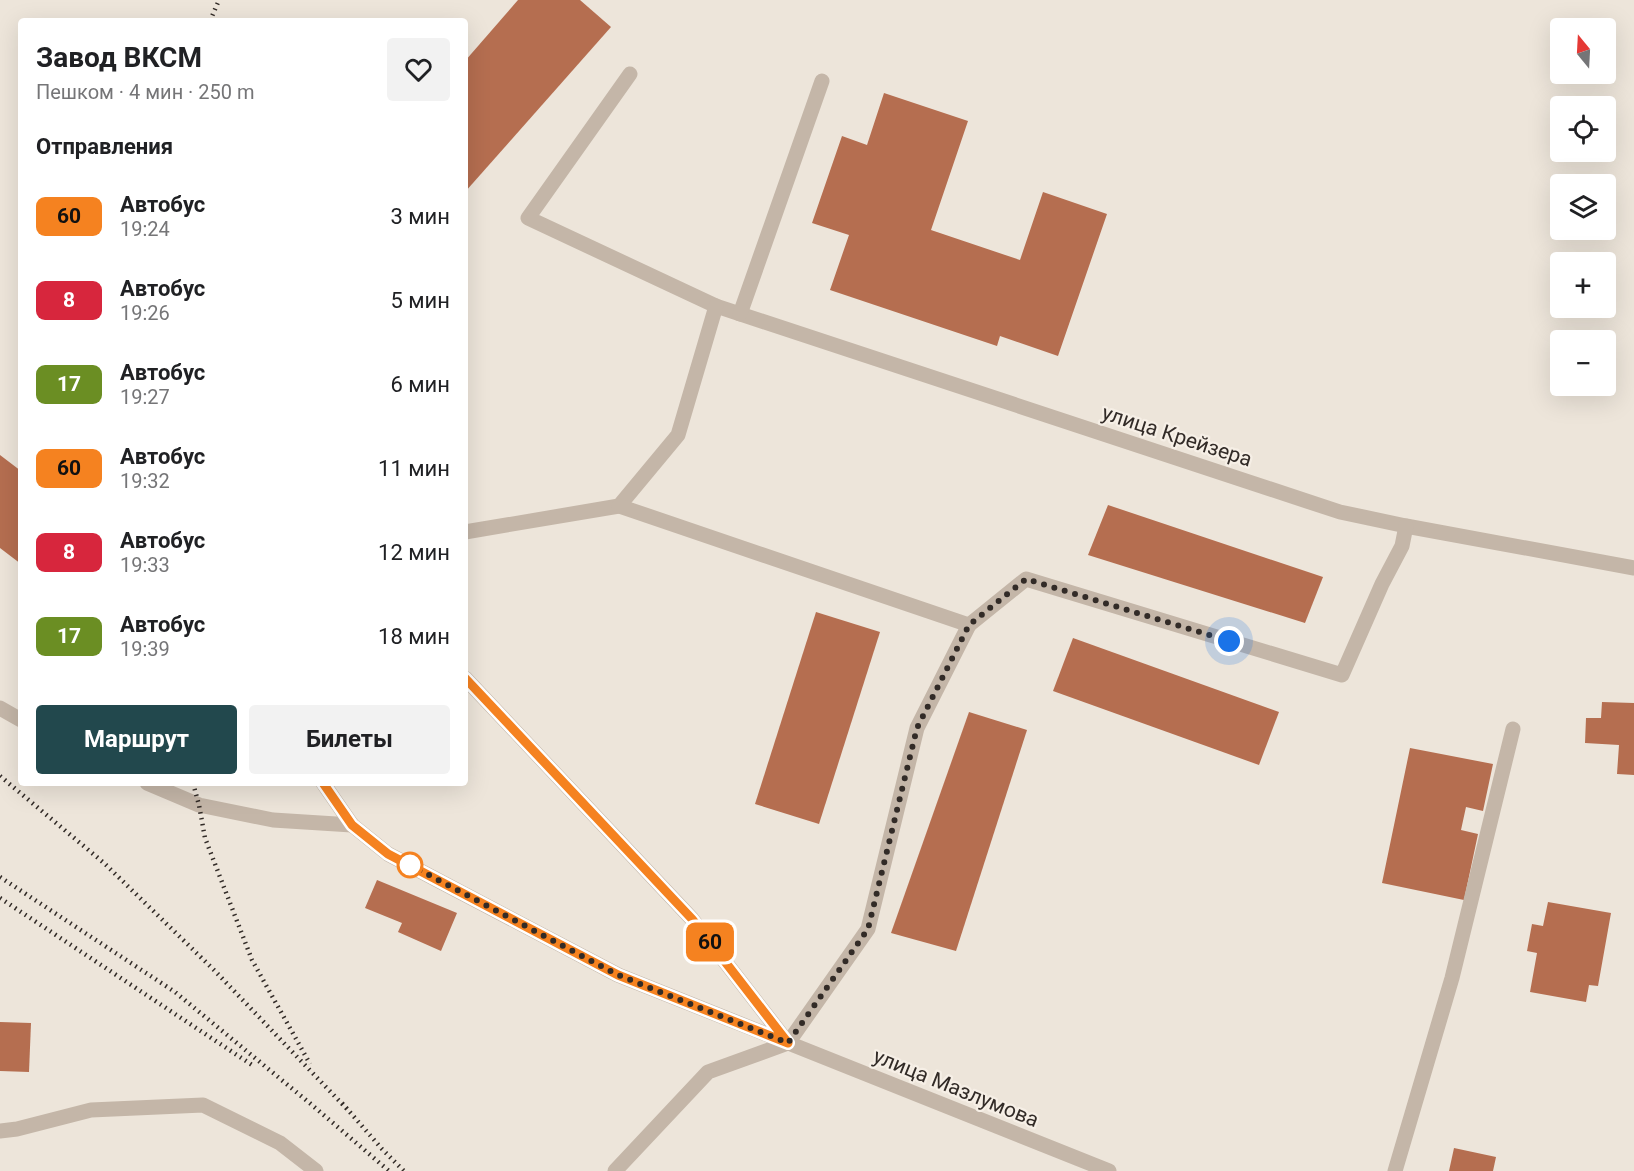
<!DOCTYPE html>
<html lang="ru">
<head>
<meta charset="utf-8">
<style>
  :root { --surface:#fff; --page:#f2f2f2; --text:#202124; --muted:#757577; --accent:#22484d }
  body { margin:0; font-family:Roboto,sans-serif; background:var(--page); color:var(--text); height:100vh; display:flex; flex-direction:column; font-size:22px; white-space:nowrap }
  * { box-sizing:border-box; margin:0 }
  p { font-size:20px; color:var(--muted) }
  .icon { flex:none; width:33px; height:33px; fill:none; stroke:currentColor; stroke-width:2; stroke-linecap:round; stroke-linejoin:round }
  .map { position:relative; flex:1; overflow:hidden }
  .details { position:absolute; left:18px; top:18px; width:450px; height:768px; display:flex; flex-direction:column; background:var(--surface); border-radius:6px; box-shadow:0 6px 24px #0002 }
  .details>* { flex:none }
  .badge { padding:0 12px; border-radius:9px; font-size:21px; line-height:39px }
  .needle { width:39px; rotate:342deg }
  .controls { position:absolute; left:1550px; top:18px; display:grid; gap:12px }
  .controls a { display:grid; place-items:center; width:66px; height:66px; border-radius:6px; background:var(--surface); box-shadow:0 6px 24px #0002; font-size:30px }
  .you { position:absolute; width:30px; height:30px; margin:-15px; border:4px solid #fff; border-radius:50%; background:#1a73e8; box-shadow:0 0 0 9px #1a73e833 }
  .map>.badge { position:absolute; translate:-50% -50%; box-shadow:0 0 0 3px #fff }
  h2 { padding:0 18px; font-size:22px; line-height:54px }
  .round { display:grid; place-items:center; flex:none; width:63px; height:63px; border-radius:6px; background:var(--page) }
  .summary { display:flex; align-items:center; justify-content:space-between; height:102px; padding:0 18px }
  h1 { font-size:28px; font-weight:700; line-height:45px }
  .cta { display:flex; gap:12px; margin-top:auto; padding:12px 18px }
  .cta a { flex:1; height:69px; border-radius:6px; background:var(--accent); color:#fff; font-size:24px; font-weight:700; line-height:69px; text-align:center }
  .cta a+a { background:var(--page); color:var(--text) }
  ul { padding:0; list-style:none }
  li { display:flex; align-items:center; gap:18px; height:84px; padding:0 18px }
  li div { flex:1 }
  li b { display:block; font-size:22px }
  li em { font-style:normal }
  li .badge { min-width:66px; font-weight:700; text-align:center }
  .map>svg:first-child { display:block }
  .building { fill:#b56e50 }
  .lines { fill:none; stroke-linecap:round; stroke-linejoin:round }
  .minor { stroke:#c4b6a8; stroke-width:15 }
  .rail { stroke:#322b27; stroke-width:4.5; stroke-dasharray:1.5 4.5; stroke-linecap:butt }
  .line-casing { stroke:#fff; stroke-width:14 }
  .line { stroke:#f58220; stroke-width:9 }
  .walk { stroke:#322b27; stroke-width:6; stroke-dasharray:0 10.8 }
  .stop-dot { fill:#fff; stroke:#f58220; stroke-width:3 }
  .labels { text-anchor:middle; stroke-width:4.5; stroke-linejoin:round; paint-order:stroke }
  .street-label { font-size:21px; fill:#322b27; stroke:#f6efe6 }
</style>
</head>
<body>
<div class="map">
<svg width="1634" height="1171" viewBox="0 0 1634 1171">
  <rect width="100%" height="100%" fill="#ede5da"/>
  <!-- building -->
  <g class="building">
    <polygon points="518,0 580,0 611,27 465,192 465,61"/>
    <polygon points="884,93 968,121 931,230 1020,260 1043,192 1107,214 1058,356 1000,336 997,346 830,290 849,235 812,223 842,136 867,145"/>
    <polygon points="0,455 21,471 21,564 0,548"/>
    <polygon points="1108,505 1323,577 1305,623 1088,555"/>
    <polygon points="816,612 880,632 819,824 755,804"/>
    <polygon points="1073,638 1279,712 1259,765 1053,691"/>
    <polygon points="1602,702 1634,703 1634,775 1617,774 1619,745 1585,743 1586,718 1601,718"/>
    <polygon points="969,712 1027,730 956,951 891,933"/>
    <polygon points="1410,748 1493,764 1483,811 1466,807 1461,830 1478,834 1464,900 1382,883"/>
    <polygon points="377,880 457,913 441,951 398,932 402,923 365,908"/>
    <polygon points="1548,902 1611,913 1598,986 1589,985 1586,1002 1530,992 1537,953 1527,951 1532,924 1543,926"/>
    <polygon points="0,1022 31,1023 29,1072 0,1071"/>
    <polygon points="1454,1148 1496,1157 1493,1171 1449,1171"/>
  </g>
  <g class="lines">
    <!-- minor -->
    <g class="minor">
      <polyline points="630,74 528,218 716,306 1340,512 1406,526 1634,568"/>
      <polyline points="740,314 822,81"/>
      <polyline points="465,532 619,506 678,435 716,306"/>
      <polyline points="969,625 1026,579 1342,675 1382,584 1402,546 1406,526"/>
      <polyline points="465,678 692,919 788,1043"/>
      <polyline points="0,708 21,720"/>
      <polyline points="147,783 199,805 273,820 352,825"/>
      <polyline points="323,783 352,825 388,854 618,975 1109,1171"/>
      <polyline points="0,1131 17,1129 91,1110 203,1105 280,1143 316,1171"/>
      <polyline points="615,1171 708,1072 788,1043 868,929 917,728 969,625 619,506"/>
      <polyline points="1395,1171 1452,978 1513,729"/>
    </g>
    <!-- rail -->
    <g class="rail">
      <polyline points="210,21 219,0"/>
      <polyline points="0,776 104,863 214,970 347,1109"/>
      <polyline points="193,783 199,805 205,838 252,960 310,1064"/>
      <polyline points="0,877 175,992 312,1105 389,1171"/>
      <polyline points="0,898 252,1065"/>
      <polyline points="342,1103 382,1149 404,1171"/>
    </g>
  </g>
  <g class="lines">
    <!-- line casing -->
    <g class="line-casing">
      <polyline id="line" points="323,783 352,825 388,854 618,975 788,1043 692,919 465,678"/>
    </g>
    <!-- line -->
    <use href="#line" class="line"/>
    <!-- walk -->
    <polyline class="walk" points="410,865 618,975 788,1043 868,929 917,728 969,625 1026,579 1229,641"/>
  </g>
  <!-- markers -->
  <circle class="stop-dot" cx="410" cy="865" r="12"/>
  <g class="labels">
    <!-- street labels -->
    <g class="street-label">
      <text transform="translate(1177 436) rotate(18)" y="7">улица Крейзера</text>
      <text transform="translate(956 1088) rotate(22)" y="7">улица Мазлумова</text>
    </g>
  </g>
</svg>
<div class="controls">
<a><svg class="needle" viewBox="-14 -14 28 28"><path d="M0-13l5 13h-10z" fill="#e53935"/><path d="M0 13l5-13h-10z" fill="#757577"/></svg></a>
<a><svg class="icon" aria-label="locate" viewBox="0 0 24 24"><circle cx="12" cy="12" r="6"/><path d="M12 2v4M12 18v4M2 12h4M18 12h4"/></svg></a>
<a><svg class="icon" aria-label="layers" viewBox="0 0 24 24"><path d="M12 4l9 5-9 5-9-5zM3 14l9 5 9-5"/></svg></a>
<a>+</a>
<a>−</a>
</div>
<div class="you" style="left:1229px;top:641px"></div>
<b class="badge" style="left:710px;top:942px;background:#f58220;color:#111">60</b>
<section class="details">
<div class="summary"><div><h1>Завод ВКСМ</h1><p>Пешком · 4 мин · 250 m</p></div><a class="round"><svg class="icon" aria-label="heart" viewBox="0 0 24 24"><path d="M12 20l-8-8c-3-5 5-10 8-4 3-6 11-1 8 4z"/></svg></a></div>
<h2>Отправления</h2>
<ul>
<li><span class="badge" style="background:#f58220;color:#111">60</span><div><b>Автобус</b><p>19:24</p></div><em>3 мин</em></li>
<li><span class="badge" style="background:#d7263d;color:#fff">8</span><div><b>Автобус</b><p>19:26</p></div><em>5 мин</em></li>
<li><span class="badge" style="background:#6b8e23;color:#fff">17</span><div><b>Автобус</b><p>19:27</p></div><em>6 мин</em></li>
<li><span class="badge" style="background:#f58220;color:#111">60</span><div><b>Автобус</b><p>19:32</p></div><em>11 мин</em></li>
<li><span class="badge" style="background:#d7263d;color:#fff">8</span><div><b>Автобус</b><p>19:33</p></div><em>12 мин</em></li>
<li><span class="badge" style="background:#6b8e23;color:#fff">17</span><div><b>Автобус</b><p>19:39</p></div><em>18 мин</em></li>
</ul>
<div class="cta"><a>Маршрут</a><a>Билеты</a></div>
</section>
</div>
</body>
</html>
